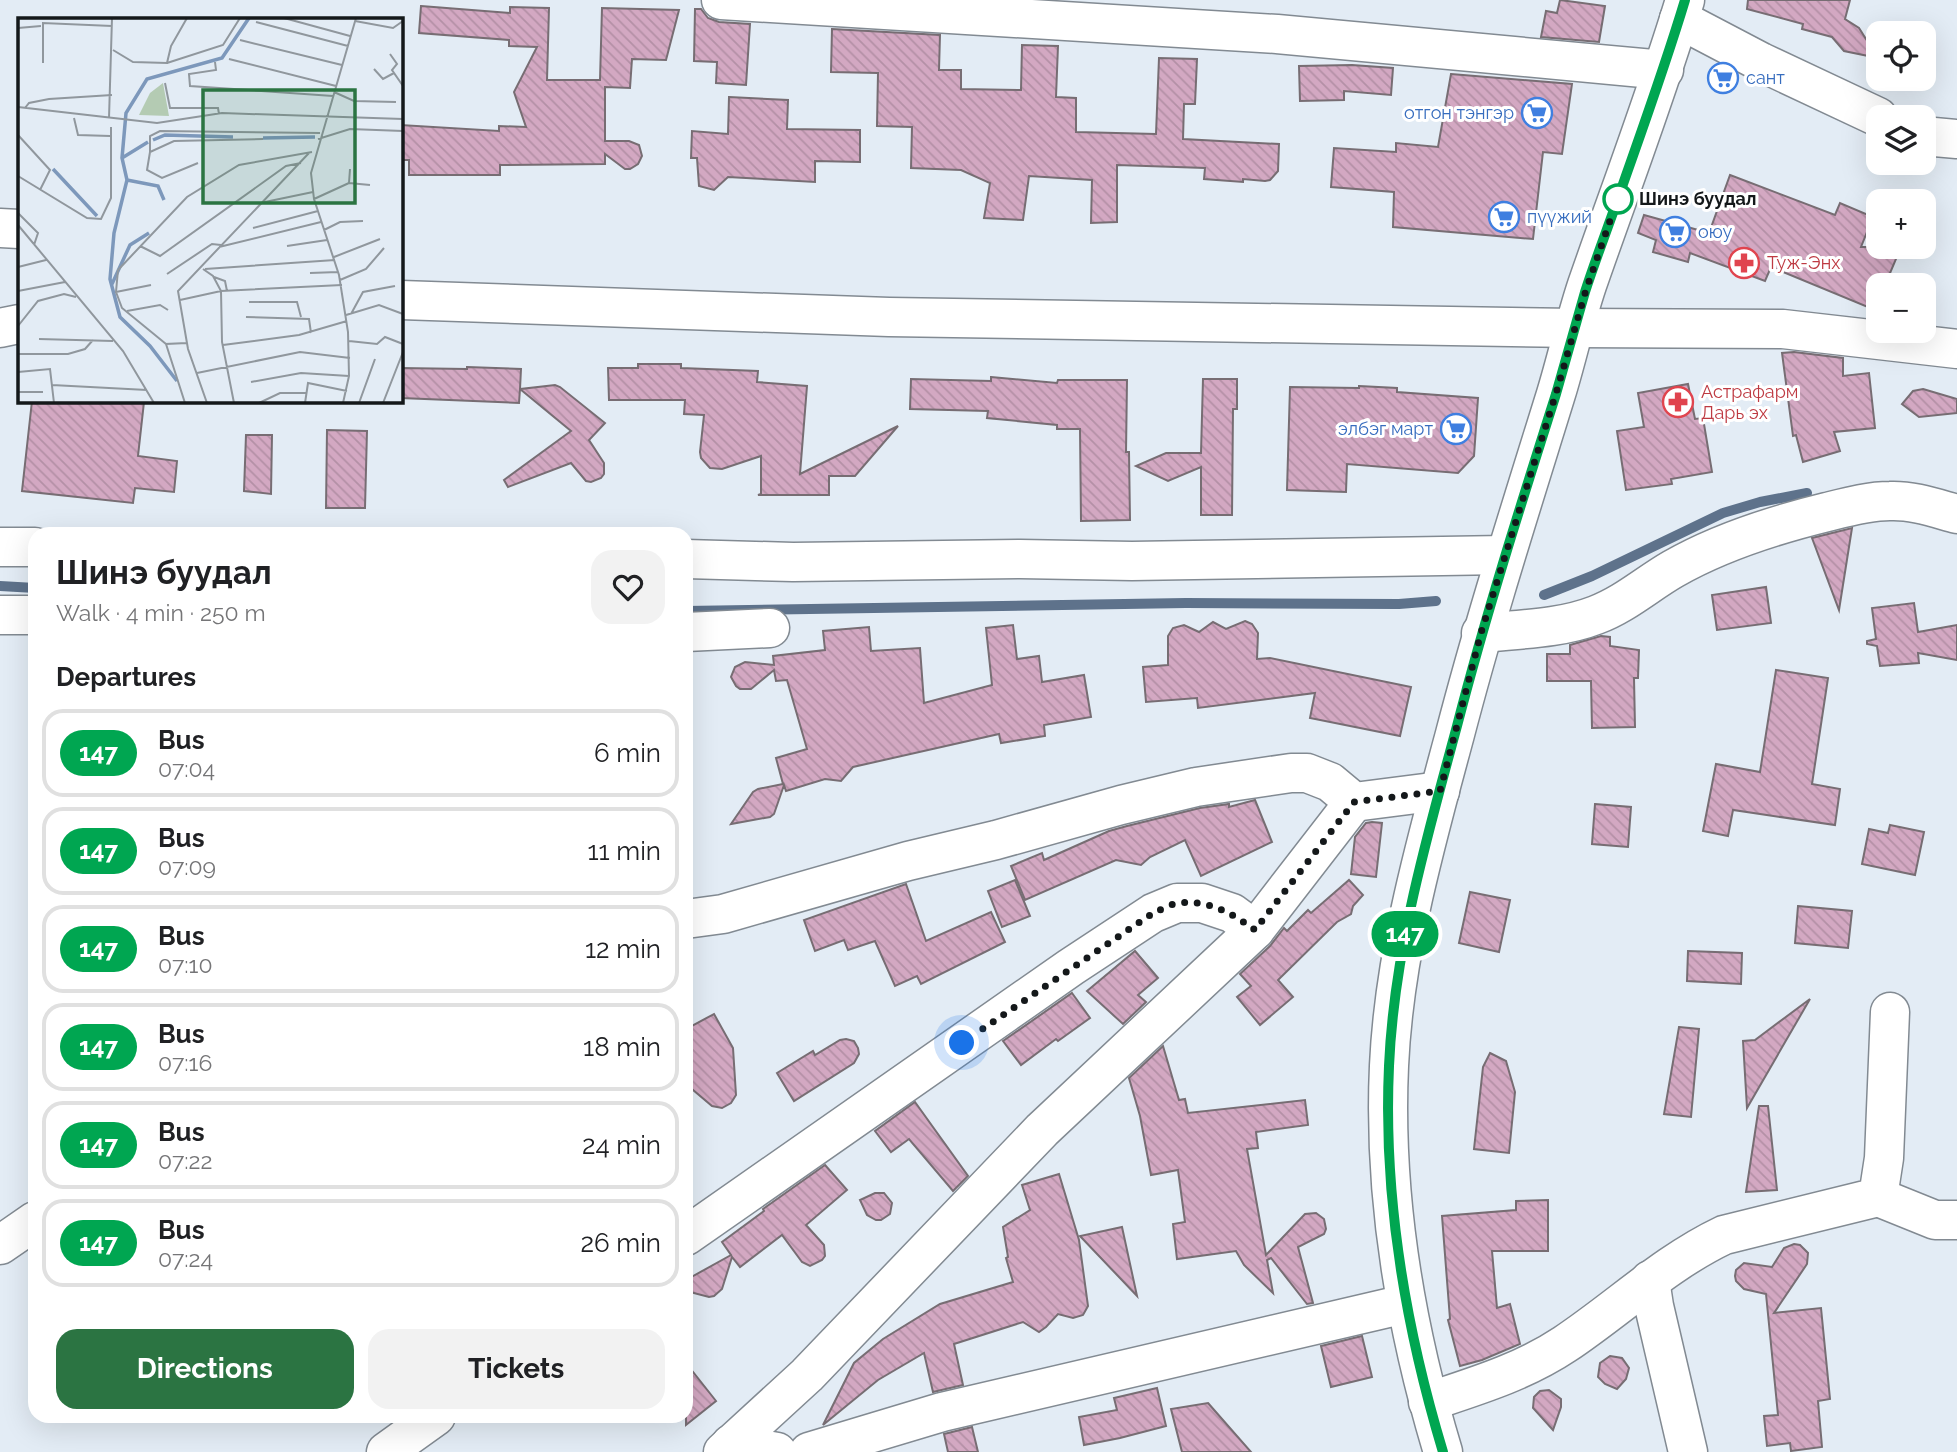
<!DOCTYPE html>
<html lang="en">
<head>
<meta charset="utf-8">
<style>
  :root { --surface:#fff; --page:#f2f2f2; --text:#202124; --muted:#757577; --line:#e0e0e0; --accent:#2b7442 }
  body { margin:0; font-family:Raleway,sans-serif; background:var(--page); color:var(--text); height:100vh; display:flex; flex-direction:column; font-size:26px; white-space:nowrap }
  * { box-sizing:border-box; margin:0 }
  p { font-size:23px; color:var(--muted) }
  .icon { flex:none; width:38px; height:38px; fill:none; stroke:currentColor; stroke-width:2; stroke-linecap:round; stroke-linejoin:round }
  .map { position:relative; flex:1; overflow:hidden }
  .panel { position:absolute; left:28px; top:527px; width:665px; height:896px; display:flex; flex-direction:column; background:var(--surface); border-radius:21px; box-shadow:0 7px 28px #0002 }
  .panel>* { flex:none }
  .badge { padding:0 14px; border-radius:23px; font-size:24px; line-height:46px }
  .buttons { position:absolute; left:1866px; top:21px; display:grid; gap:14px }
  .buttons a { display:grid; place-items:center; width:70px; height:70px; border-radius:14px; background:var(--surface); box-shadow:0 7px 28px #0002; font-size:35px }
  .you { position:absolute; width:35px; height:35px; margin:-18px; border:5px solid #fff; border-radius:50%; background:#1a73e8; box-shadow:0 0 0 10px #1a73e833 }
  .map>.badge { position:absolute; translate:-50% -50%; box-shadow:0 0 0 4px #fff }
  h2 { padding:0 28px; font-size:26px; line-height:63px }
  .round { display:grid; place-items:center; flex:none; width:74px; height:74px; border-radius:21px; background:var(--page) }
  .headline { display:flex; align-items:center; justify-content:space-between; height:119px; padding:0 28px }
  h1 { font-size:33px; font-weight:700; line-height:52px }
  .action { display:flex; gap:14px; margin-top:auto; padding:14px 28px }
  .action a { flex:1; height:80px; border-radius:21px; background:var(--accent); color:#fff; font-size:28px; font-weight:700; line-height:80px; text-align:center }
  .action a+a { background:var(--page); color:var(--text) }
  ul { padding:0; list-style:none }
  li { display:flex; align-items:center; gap:21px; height:88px; margin:0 14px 10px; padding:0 14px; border:4px solid var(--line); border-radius:21px }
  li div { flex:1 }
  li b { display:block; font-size:26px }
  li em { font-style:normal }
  li .badge { min-width:77px; font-weight:700; text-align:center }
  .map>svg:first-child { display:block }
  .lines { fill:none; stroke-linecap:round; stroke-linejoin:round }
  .stream { stroke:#5e728b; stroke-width:10 }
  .building { fill:url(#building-back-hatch); stroke:#776d73; stroke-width:2 }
  .street-casing { stroke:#828a92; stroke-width:41 }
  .secondary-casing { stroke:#828a92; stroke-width:41 }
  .street { stroke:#fff; stroke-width:38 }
  .secondary { stroke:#fff; stroke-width:38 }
  .line-casing { stroke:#fff; stroke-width:16 }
  .line { stroke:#00a651; stroke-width:10 }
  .walk { stroke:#14181a; stroke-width:7; stroke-dasharray:0 12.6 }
  .stop-dot { fill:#fff; stroke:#00a651; stroke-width:3.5 }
  .labels { text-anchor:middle; stroke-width:6; stroke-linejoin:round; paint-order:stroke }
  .shop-label { font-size:18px; fill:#366cbe; stroke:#fff; text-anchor:start }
  .stop-label { font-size:18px; font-weight:bold; fill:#14181a; stroke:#fff; text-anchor:start }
  .health-label { font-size:18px; fill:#be3a42; stroke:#fff; text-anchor:start }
  .inset-river { fill:none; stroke:#7d98bb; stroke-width:3.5 }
  .inset-road { fill:none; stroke:#90979d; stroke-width:2 }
  .view { fill:#2b7442; fill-opacity:0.15; stroke:#2b7442; stroke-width:3.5 }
  .inset-edge { fill:none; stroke:#14181a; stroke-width:3.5 }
</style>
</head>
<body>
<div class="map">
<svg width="1957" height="1452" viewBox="0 0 1957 1452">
  <defs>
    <pattern id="building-back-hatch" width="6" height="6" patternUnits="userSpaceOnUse" patternTransform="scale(1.75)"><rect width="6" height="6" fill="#d3a8c2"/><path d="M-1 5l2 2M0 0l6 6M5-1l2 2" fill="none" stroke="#b490a6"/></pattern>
  </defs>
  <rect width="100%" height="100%" fill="#e3ecf5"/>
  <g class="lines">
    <!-- stream -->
    <g class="stream">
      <polyline points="0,586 35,588"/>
      <polyline points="1544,595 1592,576 1723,513 1760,502 1807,493"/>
      <polyline points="686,611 1186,603 1399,604 1436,601"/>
    </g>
  </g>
  <!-- building -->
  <g class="building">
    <polygon points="1560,0 1605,6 1599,42 1541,37 1546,11 1557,13"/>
    <polygon points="1748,0 1850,0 1845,19 1859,28 1878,58 1844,51 1832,37 1802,29 1803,24 1747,9"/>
    <polygon points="421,6 510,13 510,7 549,8 547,80 600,80 602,8 679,10 666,60 632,59 630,88 605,87 605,141 629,141 639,145 642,156 638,164 630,169 625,169 605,154 605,164 500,165 500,175 409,175 409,160 401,160 401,125 499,131 499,126 526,127 514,92 537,47 509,46 509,40 419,33"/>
    <polygon points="695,9 701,9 708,18 719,22 750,24 746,85 716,83 717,62 694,61"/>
    <polygon points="832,29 940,35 939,70 961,70 961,89 1021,90 1022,45 1058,46 1056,97 1076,98 1076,132 1156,134 1159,58 1197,59 1195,104 1184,104 1183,139 1279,144 1278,171 1270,180 1265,181 1243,179 1243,182 1204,179 1205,168 1117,165 1117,222 1091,223 1092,180 1029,176 1023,220 984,218 990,183 961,170 911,168 912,127 877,126 878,73 831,72"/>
    <polygon points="1352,65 1393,68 1391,95 1344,91 1344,100 1300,101 1299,66"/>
    <polygon points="1451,74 1572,84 1562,154 1543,152 1533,239 1393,227 1394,192 1331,187 1334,148 1396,152 1396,143 1438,147"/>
    <polygon points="729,97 788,100 787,129 860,130 860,162 815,161 815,182 728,177 714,190 699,186 697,158 691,158 692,131 728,134"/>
    <polygon points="1730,175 1835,215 1840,203 1873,217 1861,247 1901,247 1885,285 1878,285 1878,303 1875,310 1771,267 1765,281 1690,253 1688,262 1653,252 1656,240 1638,233 1644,215 1709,233"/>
    <polygon points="1794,352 1843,358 1843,376 1869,373 1875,428 1834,432 1840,451 1803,462 1796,435 1793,436 1782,353"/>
    <polygon points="638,364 681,364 681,368 758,371 757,382 807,386 800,474 898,426 855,476 829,476 829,495 758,495 761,494 761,456 722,469 710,468 701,458 700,452 704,415 684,414 685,400 609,400 608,368 638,368"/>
    <polygon points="467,367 521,369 520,389 555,385 560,387 605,423 589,440 604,463 604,474 601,478 591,482 586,481 571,463 508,487 504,480 571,431 520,389 519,403 401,398 401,368 467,369"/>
    <polygon points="991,377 1057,383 1058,380 1127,380 1126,452 1129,452 1130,520 1081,521 1080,429 1057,429 1057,425 987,418 988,411 910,409 911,379 991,381"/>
    <polygon points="1203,379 1237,379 1237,409 1233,409 1232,515 1201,515 1201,467 1168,481 1136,466 1166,453 1201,453"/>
    <polygon points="1688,384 1695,419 1703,418 1712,472 1671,479 1672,484 1626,490 1617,431 1644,427 1638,393"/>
    <polygon points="1359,386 1397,388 1397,392 1478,398 1474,456 1458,473 1347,464 1346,492 1287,490 1290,387 1359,388"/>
    <polygon points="1923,389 1957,399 1957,413 1919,417 1902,404 1913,391"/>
    <polygon points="32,401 144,402 138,456 177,461 174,492 135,488 133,503 22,491"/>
    <polygon points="327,430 367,431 365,508 326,508"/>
    <polygon points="246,435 272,435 271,494 244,491"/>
    <polygon points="1852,528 1839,610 1812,538"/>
    <polygon points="1766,587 1771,623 1717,630 1712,595"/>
    <polygon points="1914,603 1918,632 1957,625 1957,660 1918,653 1919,663 1880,666 1877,646 1867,644 1867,641 1876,639 1872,608"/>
    <polygon points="1245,621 1252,624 1258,633 1257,659 1270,658 1411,687 1400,736 1310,718 1315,693 1198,708 1197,698 1146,702 1143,667 1168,665 1168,636 1173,628 1184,625 1199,632 1213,622 1226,629"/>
    <polygon points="1013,625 1017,659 1039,656 1042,682 1084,675 1091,717 1044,725 1045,736 1001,743 999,734 853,767 841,781 825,779 786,791 784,785 774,814 770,817 731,824 753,792 758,789 783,784 776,758 807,749 787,680 776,681 774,670 751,689 740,689 736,686 731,677 735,667 745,662 774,665 773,656 825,650 823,631 869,627 871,651 920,648 924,703 992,685 986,628"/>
    <polygon points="1601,636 1610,637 1610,646 1639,650 1638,678 1634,678 1635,727 1592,728 1591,681 1547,681 1547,654 1570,654 1570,645"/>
    <polygon points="1776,670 1828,678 1812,784 1840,789 1835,825 1733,810 1728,836 1703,831 1716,764 1760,772"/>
    <polygon points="1255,800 1272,842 1201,876 1185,840 1150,857 1141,865 1116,860 1025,900 1011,866 1042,853 1044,860 1109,831 1127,826 1200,808 1229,804 1229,807"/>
    <polygon points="1595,804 1631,807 1628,847 1592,844"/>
    <polygon points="1372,822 1382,823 1376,877 1351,874 1355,837 1366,823"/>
    <polygon points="1890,825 1924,832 1915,875 1862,864 1869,829 1888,833"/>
    <polygon points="1015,880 1030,916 1002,927 988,891"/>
    <polygon points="1349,880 1363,895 1353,906 1351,914 1337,922 1278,980 1293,997 1260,1025 1237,997 1251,986 1240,974 1270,946 1284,928 1287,931 1308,910 1311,913"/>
    <polygon points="906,884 926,941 991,912 1005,942 921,984 917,976 895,986 875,941 848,950 844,940 815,951 804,920"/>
    <polygon points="1470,892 1510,900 1499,952 1459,943"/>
    <polygon points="1798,906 1852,911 1848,948 1795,943"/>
    <polygon points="1135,951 1158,978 1138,995 1146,1002 1123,1024 1087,991"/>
    <polygon points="1688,951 1742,953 1741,984 1687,981"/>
    <polygon points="1072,993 1090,1018 1058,1041 1056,1039 1021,1065 1003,1041"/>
    <polygon points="1810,999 1747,1108 1743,1041 1755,1040"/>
    <polygon points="714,1014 733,1048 736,1095 731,1103 722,1108 712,1106 686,1084 686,1029"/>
    <polygon points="1679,1027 1699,1029 1691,1117 1664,1114"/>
    <polygon points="846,1039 854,1041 858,1048 859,1054 854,1063 794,1101 777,1073 813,1051 815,1055 840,1040"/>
    <polygon points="1163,1046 1179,1100 1185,1099 1188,1113 1305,1100 1308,1125 1256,1132 1258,1148 1247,1149 1266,1255 1305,1214 1316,1213 1324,1219 1326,1229 1324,1234 1298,1247 1313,1303 1307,1304 1271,1258 1267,1260 1273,1293 1244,1265 1236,1251 1177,1259 1173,1224 1185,1222 1178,1170 1151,1175 1140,1116 1129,1078"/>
    <polygon points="1490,1053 1506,1061 1515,1092 1509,1153 1474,1149 1483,1067"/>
    <polygon points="915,1102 968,1176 953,1191 909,1139 891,1152 875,1131"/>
    <polygon points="1759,1106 1768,1106 1777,1190 1746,1192"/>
    <polygon points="825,1165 847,1190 806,1225 824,1245 825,1256 822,1260 810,1266 802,1262 782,1235 740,1267 732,1257 722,1289 714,1296 709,1297 686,1291 686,1280 731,1255 722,1242 764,1211 763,1209"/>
    <polygon points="1059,1174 1079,1240 1088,1306 1083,1315 1073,1318 1058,1314 1046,1327 1039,1332 1023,1322 954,1344 963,1385 933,1392 924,1353 878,1380 823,1425 854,1363 883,1339 940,1304 1013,1282 1006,1258 1008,1257 1003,1227 1030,1210 1022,1185"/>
    <polygon points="875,1193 884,1193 892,1203 890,1214 881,1220 876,1220 867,1215 860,1200"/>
    <polygon points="1548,1200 1548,1251 1492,1251 1497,1308 1510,1304 1520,1344 1482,1360 1460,1366 1448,1320 1450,1319 1442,1216 1516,1210 1516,1201"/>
    <polygon points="1122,1227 1137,1296 1080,1236"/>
    <polygon points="1794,1244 1800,1245 1808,1253 1807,1264 1774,1313 1821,1308 1830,1399 1818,1401 1822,1447 1791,1451 1790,1443 1767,1446 1764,1416 1778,1415 1766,1294 1744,1289 1736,1281 1735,1276 1736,1270 1744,1263 1772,1267 1784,1248"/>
    <polygon points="1362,1336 1372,1377 1331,1387 1321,1346"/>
    <polygon points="1610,1356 1622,1358 1629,1368 1626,1379 1617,1389 1605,1384 1598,1377 1600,1363"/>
    <polygon points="686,1363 716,1401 686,1425"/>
    <polygon points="1157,1388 1166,1426 1120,1438 1084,1445 1079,1417 1117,1410 1114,1398"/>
    <polygon points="1549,1390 1561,1399 1561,1407 1553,1430 1533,1408 1534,1397 1540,1391"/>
    <polygon points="1208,1403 1251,1452 1182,1452 1171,1409"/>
    <polygon points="972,1427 978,1452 948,1452 944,1434"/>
  </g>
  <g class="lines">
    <!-- street casing -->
    <g class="street-casing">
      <g id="street">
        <polyline points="721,0 1277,34 1664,70"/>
        <polyline points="1679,19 1761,62 1878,117"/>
        <polyline points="1923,136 1957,139"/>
        <polyline points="0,228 19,229"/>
        <polyline points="0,547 35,547"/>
        <polyline points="686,559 793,562 1020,559 1132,561 1505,555"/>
        <polyline points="0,615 35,615"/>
        <polyline points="686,632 770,628"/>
        <path d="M 1481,633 C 1520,629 1560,629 1596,615 C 1625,604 1647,584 1673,569 C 1720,542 1774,525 1827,512 C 1847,507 1869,501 1890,501 C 1912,500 1935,508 1957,514"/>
        <polyline points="686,919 723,914 908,861 996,840 1121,805 1196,787 1291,773 1307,773 1330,782 1354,802 1440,791"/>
        <polyline points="1878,1197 1935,1220 1957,1220"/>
        <polyline points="686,1236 1071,967 1153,913 1177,903 1202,903 1232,913 1255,930"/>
        <polyline points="0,1245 35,1221"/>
        <polyline points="1650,1280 1654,1306 1688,1452"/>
        <path d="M 1428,1402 C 1476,1386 1523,1372 1565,1344 C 1619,1308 1665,1263 1724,1235 L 1878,1197 L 1884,1158 L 1890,1012"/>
        <polyline points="731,1444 777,1452"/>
        <polyline points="386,1452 436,1416"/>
        <polyline points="723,1452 807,1375 1042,1130 1255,930 1354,802"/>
        <polyline points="809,1452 942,1412 1405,1304"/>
      </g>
    </g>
    <!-- secondary casing -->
    <g class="secondary-casing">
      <g id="secondary">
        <polyline points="401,300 889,317 1575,328 1783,329 1957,349"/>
        <polyline points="0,328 19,324"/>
        <path d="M 1443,1452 C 1405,1326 1383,1197 1389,1066 C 1394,953 1426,842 1455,734 C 1485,619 1521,507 1556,394 C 1567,358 1575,321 1587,285 C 1620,190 1656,96 1685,0"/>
      </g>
    </g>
    <!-- street -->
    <use href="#street" class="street"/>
    <!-- secondary -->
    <use href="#secondary" class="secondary"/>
  </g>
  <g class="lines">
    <!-- line casing -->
    <g class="line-casing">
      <path id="line" d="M 1443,1452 C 1405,1326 1383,1197 1389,1066 C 1394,950 1427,837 1457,726 C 1486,614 1521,504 1556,394 C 1566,360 1575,326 1585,292 C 1594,264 1605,235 1615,207 C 1639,138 1664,70 1685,0"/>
    </g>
    <!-- line -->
    <use href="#line" class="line"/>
    <!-- walk -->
    <path class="walk" d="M 962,1043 L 1153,913 C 1161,910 1170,904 1179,903 C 1208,899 1233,914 1255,930 L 1354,802 L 1440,791 L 1481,633 L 1557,390 L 1586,290 L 1620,192 L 1618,199"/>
  </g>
  <!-- icons -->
  <defs>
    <g id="supermarket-ring" transform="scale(1.575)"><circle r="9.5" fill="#fff" stroke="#3f7fe0" stroke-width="1.5"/><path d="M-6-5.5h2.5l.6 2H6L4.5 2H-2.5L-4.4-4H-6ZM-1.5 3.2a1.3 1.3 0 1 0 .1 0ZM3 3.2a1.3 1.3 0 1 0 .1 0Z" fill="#3f7fe0"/></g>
    <g id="pharmacy-ring" transform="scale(1.575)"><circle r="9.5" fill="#fff" stroke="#e0444e" stroke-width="1.5"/><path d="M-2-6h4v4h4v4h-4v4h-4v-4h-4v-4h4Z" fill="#e0444e"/></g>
  </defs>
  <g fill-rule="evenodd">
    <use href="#supermarket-ring" x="1723" y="78"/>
    <use href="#supermarket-ring" x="1537" y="113"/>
    <use href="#supermarket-ring" x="1504" y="217"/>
    <use href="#supermarket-ring" x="1675" y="232"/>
    <use href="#pharmacy-ring" x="1744" y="263"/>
    <use href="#pharmacy-ring" x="1678" y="402"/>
    <use href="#supermarket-ring" x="1456" y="429"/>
  </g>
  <!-- markers -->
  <circle class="stop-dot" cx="1618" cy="199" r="14"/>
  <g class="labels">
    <!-- shop labels -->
    <g class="shop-label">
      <text x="1746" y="84">сант</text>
      <text x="1514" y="119" text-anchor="end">отгон тэнгэр</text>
      <text x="1527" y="223">пүүжий</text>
      <text x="1698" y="238">оюу</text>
      <text x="1433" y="435" text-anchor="end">элбэг март</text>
    </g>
    <!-- stop labels -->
    <g class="stop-label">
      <text x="1639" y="205">Шинэ буудал</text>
    </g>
    <!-- health labels -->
    <g class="health-label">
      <text x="1767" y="269">Туж-Энх</text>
      <text x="1701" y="398">Астрафарм<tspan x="1701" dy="21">Дарь эх</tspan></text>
    </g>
  </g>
  <!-- overview -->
  <g transform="translate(18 18)">
    <rect width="385" height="385" fill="#e3ecf5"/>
    <path d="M 145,65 L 151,98 L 121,97 L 132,75 Z" fill="#b4cbb3"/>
    <path class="inset-river" d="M 245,120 L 297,119M 135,122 L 147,117 L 215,119M 104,140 L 130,124M 35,151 L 79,198M 109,162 L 140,168 L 146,182M 94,266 L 112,227 L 131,215M 159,363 L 132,328 L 102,299 L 92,261 L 96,215 L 109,162 L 104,140 L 108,95 L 129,61 L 204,40 L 231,0"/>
    <path class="inset-road" d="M 266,0 L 332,18M 337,3 L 375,10 L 385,3M 238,4 L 330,28M 0,10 L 23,8M 222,22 L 324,47M 95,32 L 115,44 L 149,45 L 153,28 L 169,0M 372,36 L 379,46 L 374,52 L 385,68M 211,41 L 318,68M 197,44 L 198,52 L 171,56 L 172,68 L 315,78M 25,45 L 25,5 L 94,8M 149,45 L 205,27 L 222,0M 356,51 L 365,61 L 376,55M 147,65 L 152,90 L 200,90 L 201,96M 316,74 L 336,83 L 378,84M 0,89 L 139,105 L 204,95 L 385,101M 7,90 L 11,85 L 31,81 L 94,77M 56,100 L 60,117 L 92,118M 91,100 L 94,0M 0,117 L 32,152 L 22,172M 300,121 L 332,111 L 385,113M 132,134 L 132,118 L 142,113 L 302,115M 180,145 L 144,160 L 129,152 L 132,134 L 156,123 L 245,121M 0,158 L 69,200 L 83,201 L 93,180 L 93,109M 331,165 L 352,167M 296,181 L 331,165 L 332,151M 242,185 L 295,174M 0,195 L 20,215 L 16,227M 0,207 L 105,333 L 136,385M 235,210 L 300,193M 306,212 L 322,204 L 345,203M 122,228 L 142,238 L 268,148 L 283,145M 269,228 L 309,222M 201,229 L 303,204M 316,239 L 362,221M 0,249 L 28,242M 185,251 L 195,258 L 203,273 L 204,324 L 216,385M 187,251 L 317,242M 292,255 L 320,254M 149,256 L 194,226 L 203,227M 196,259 L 207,263 L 209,273M 322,262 L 348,251 L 366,230M 133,267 L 98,274 L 100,252 L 169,179 L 221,147 L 294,134M 0,273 L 47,264M 98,274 L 104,290 L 148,326M 162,282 L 203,273 L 324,267M 231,284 L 279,284 L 283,299M 109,293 L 142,287 L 150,292M 333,296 L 345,274 L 377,268M 328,297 L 361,287 L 385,296M 228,299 L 291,301 L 293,315M 0,308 L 20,283 L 46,276 L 58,279M 21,321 L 95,323M 331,323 L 359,326 L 367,319 L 385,326M 205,327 L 281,317 L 329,303M 0,336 L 50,336 L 67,331 L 75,322M 0,354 L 32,351 L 36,385M 179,355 L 282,334 L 332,340M 233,364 L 283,355 L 331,358M 34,367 L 129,372M 0,374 L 25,374M 167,385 L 148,326 L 169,325M 189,385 L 170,331 L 160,273 L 291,135M 241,385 L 262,375 L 288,375M 287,385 L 290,365 L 329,373M 325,385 L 331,358 L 330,314 L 321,257 L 296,181 L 293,155 L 338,0M 341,385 L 357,341M 365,385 L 385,334"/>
    <path class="view" d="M 185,72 L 337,72 L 337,185 L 185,185 Z"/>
    <rect width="385" height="385" class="inset-edge"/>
  </g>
</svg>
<div class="buttons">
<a><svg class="icon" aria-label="locate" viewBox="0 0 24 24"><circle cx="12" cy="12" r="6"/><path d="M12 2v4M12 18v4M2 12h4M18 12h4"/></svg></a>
<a><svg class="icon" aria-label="layers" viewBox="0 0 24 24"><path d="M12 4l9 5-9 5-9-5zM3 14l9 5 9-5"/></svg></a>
<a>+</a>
<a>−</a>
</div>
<div class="you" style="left:962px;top:1043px"></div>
<b class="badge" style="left:1405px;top:934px;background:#00a651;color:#fff">147</b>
<section class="panel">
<div class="headline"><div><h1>Шинэ буудал</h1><p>Walk · 4 min · 250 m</p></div><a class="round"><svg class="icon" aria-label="heart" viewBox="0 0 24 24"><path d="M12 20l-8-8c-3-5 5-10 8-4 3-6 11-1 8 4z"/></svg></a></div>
<h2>Departures</h2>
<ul>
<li><span class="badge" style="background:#00a651;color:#fff">147</span><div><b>Bus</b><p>07:04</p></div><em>6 min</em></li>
<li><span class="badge" style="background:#00a651;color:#fff">147</span><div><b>Bus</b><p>07:09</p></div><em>11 min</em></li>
<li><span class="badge" style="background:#00a651;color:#fff">147</span><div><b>Bus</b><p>07:10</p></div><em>12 min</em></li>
<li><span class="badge" style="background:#00a651;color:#fff">147</span><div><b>Bus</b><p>07:16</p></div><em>18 min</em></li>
<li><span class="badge" style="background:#00a651;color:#fff">147</span><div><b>Bus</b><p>07:22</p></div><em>24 min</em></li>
<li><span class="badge" style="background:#00a651;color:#fff">147</span><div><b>Bus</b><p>07:24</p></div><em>26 min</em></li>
</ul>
<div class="action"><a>Directions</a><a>Tickets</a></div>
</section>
</div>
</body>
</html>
